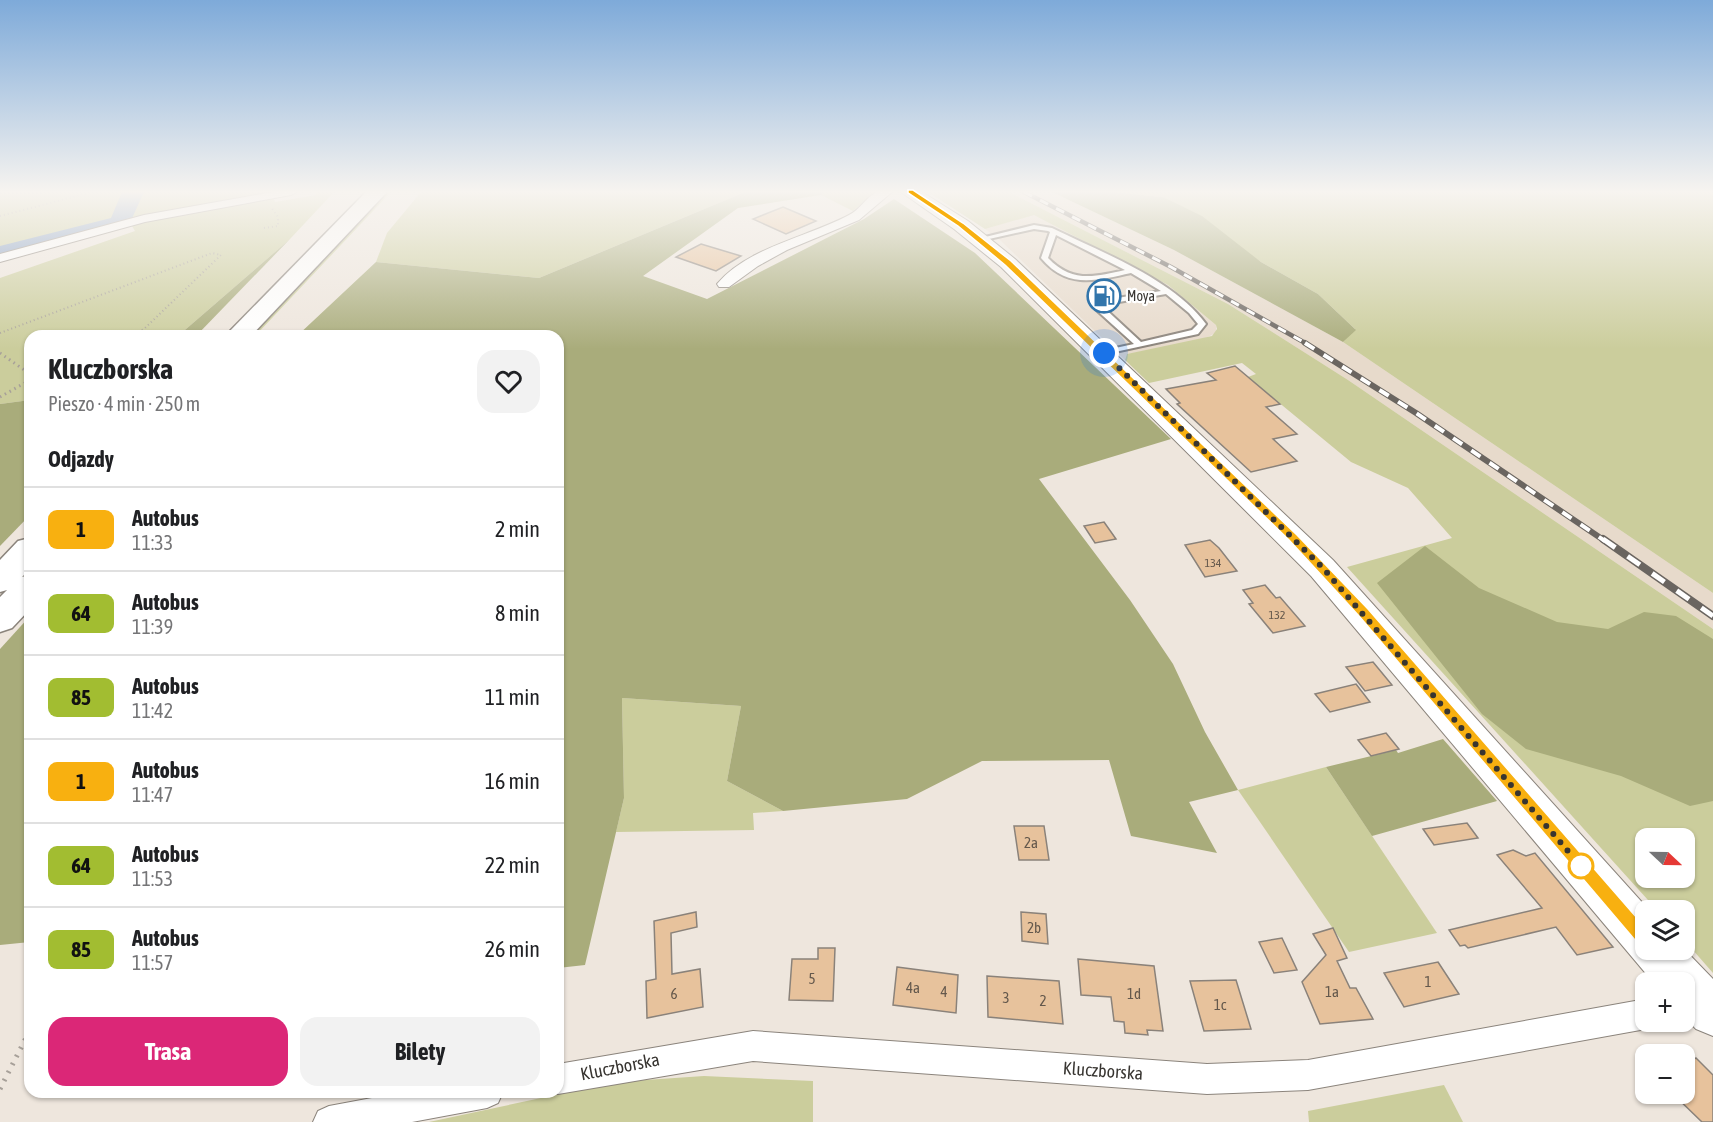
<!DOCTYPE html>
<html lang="pl">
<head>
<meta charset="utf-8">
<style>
  :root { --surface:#fff; --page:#f2f2f2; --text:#202124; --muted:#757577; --line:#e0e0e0; --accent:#db2777 }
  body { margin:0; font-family:"Asap Condensed",sans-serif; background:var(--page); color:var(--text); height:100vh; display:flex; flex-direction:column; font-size:22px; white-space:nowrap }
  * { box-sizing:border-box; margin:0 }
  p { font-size:20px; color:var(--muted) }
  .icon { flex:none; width:33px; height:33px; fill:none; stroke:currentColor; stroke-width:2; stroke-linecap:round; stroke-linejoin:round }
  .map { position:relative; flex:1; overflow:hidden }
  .sheet { position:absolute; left:24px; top:330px; width:540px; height:768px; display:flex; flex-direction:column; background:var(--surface); border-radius:18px; box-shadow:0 2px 4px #0004 }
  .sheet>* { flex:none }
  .badge { padding:0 12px; border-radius:9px; font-size:21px; line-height:39px }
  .needle { width:39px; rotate:112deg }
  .fabs { position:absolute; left:1635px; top:828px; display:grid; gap:12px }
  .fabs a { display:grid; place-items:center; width:60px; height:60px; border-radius:12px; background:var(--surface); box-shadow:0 2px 4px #0004; font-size:30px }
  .you { position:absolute; width:30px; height:30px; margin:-15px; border:4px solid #fff; border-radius:50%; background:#1a73e8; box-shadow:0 0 0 9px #1a73e833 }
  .map>.badge { position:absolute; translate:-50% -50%; box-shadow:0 0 0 3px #fff }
  h2 { padding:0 24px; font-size:22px; line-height:54px }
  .round { display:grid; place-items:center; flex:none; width:63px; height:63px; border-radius:18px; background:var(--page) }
  .headline { display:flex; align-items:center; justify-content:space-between; height:102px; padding:0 24px }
  h1 { font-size:28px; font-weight:700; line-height:45px }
  .primary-button { display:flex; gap:12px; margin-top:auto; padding:12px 24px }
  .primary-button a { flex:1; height:69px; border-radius:18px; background:var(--accent); color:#fff; font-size:24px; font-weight:700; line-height:69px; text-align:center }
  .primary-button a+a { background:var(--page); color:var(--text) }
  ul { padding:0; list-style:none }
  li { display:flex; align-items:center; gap:18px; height:84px; padding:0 24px; border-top:2px solid var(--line) }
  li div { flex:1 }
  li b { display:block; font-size:22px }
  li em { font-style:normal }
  li .badge { min-width:66px; font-weight:700; text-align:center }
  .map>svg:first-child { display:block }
  .built { fill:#e7dacb }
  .green { fill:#cbcd9c; fill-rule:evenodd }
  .forest { fill:#a9ac7b }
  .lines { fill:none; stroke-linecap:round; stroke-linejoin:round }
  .river { fill:#809bc3; fill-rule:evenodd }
  .building { fill:#e7c29c; stroke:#8a827a; stroke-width:1.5 }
  .lane-casing { stroke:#8b847c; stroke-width:4 }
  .street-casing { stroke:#8b847c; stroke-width:2 }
  .primary-casing { stroke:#8b847c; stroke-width:2 }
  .highway-casing { stroke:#8b847c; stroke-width:3 }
  .path-far2 { stroke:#a7a099; stroke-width:2; stroke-dasharray:1 3; stroke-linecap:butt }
  .path-far1 { stroke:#a7a099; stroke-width:3; stroke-dasharray:1.5 4; stroke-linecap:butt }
  .path { stroke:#a7a099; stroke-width:5; stroke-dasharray:2 7; stroke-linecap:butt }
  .lane { fill:#fff; fill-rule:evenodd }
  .street { fill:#fff; fill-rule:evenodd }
  .primary { fill:#fff; fill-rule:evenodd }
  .highway { fill:#fff; fill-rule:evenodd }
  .rail-far2-casing { stroke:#6a6560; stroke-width:4.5 }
  .rail-far1-casing { stroke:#6a6560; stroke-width:6 }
  .rail-casing { stroke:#6a6560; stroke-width:8 }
  .rail-far2 { stroke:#fff; stroke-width:3; stroke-dasharray:9; stroke-linecap:butt }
  .rail-far1 { stroke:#fff; stroke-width:4; stroke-dasharray:11; stroke-linecap:butt }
  .rail { stroke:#fff; stroke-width:5; stroke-dasharray:15; stroke-linecap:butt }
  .line { fill:#f8b010; stroke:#fff; stroke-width:1.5 }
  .walk { stroke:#383531; stroke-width:6; stroke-dasharray:0 10.8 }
  .stop-dot { fill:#fff; stroke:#f8b010; stroke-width:3 }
  .labels { text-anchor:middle; stroke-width:4.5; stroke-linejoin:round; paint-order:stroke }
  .number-label { font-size:12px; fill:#64584c }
  .far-poi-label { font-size:14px; fill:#383531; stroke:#fff; text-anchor:start }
  .near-number-label { font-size:15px; fill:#64584c }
  .near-street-label { font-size:18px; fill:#383531; stroke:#fff }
</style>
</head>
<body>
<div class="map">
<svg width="1713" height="1122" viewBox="0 0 1713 1122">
  <rect width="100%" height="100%" fill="#eee6dd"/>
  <!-- built -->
  <g class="built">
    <polygon points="1009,192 1052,192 1174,250 1343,342 1713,593 1713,629 1348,380 1228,304"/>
    <polygon points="1034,214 1168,285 1216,325 1216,333 1203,339 1134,353 1127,354 1125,360 1000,240 985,229"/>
  </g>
  <!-- green -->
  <g class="green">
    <polygon points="0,192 270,192 147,214 0,247"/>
    <polygon points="316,192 334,192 290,239 178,336 30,336 30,400 0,404 0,278 135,231 132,226 154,218 273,197 275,202 316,195"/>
    <polygon points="383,192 391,192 255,336 245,336"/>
    <polygon points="421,192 745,192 539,278 376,262 387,233"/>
    <polygon points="824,192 880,192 869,197 853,211 821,195"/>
    <path d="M 928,192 L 1009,192 L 1228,304 L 1348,380 L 1713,629 L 1713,973 L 1685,941 L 1684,910 L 1657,910 L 1347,567 L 1452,538 L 1408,488 L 1351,462 L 1248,377 L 1256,374 L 1242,363 L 1149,383 L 1125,360 L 1127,354 L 1212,336 L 1217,329 L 1216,325 L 1168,285 L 1034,215 L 985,229 ZM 1646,838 L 1684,838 L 1684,878 L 1646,878 Z"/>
    <polygon points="1114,192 1713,192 1713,593 1343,342 1355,329 1318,294 1261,262 1163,197"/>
    <polygon points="622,698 741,706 727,781 783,811 753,813 754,830 616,832 624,798"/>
    <polygon points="1326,767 1437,933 1349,952 1238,790"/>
    <polygon points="704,1076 813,1081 813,1122 429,1122 616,1082"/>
    <polygon points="1444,1085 1463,1122 1309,1122 1308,1111"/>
  </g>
  <!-- forest -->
  <g class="forest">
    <polygon points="745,192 824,192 821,195 738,208 643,276 707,299 864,219 894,199 975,253 1171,439 1039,479 1130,600 1173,664 1205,732 1238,790 1189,802 1217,853 1131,836 1109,760 982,761 907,799 783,811 727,781 741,706 622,698 624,798 585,965 558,968 558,336 297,336 376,262 539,278"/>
    <polygon points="1052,192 1114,192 1163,197 1202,216 1261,262 1318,294 1356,330 1343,342 1174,250"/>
    <polygon points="290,239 196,336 178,336"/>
    <polygon points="30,400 30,515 0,546 0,404"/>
    <polygon points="1425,546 1479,588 1557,622 1608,629 1644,612 1676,616 1713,639 1713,801 1690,806 1621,776 1526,749 1482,714 1377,583"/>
    <polygon points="30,616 30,942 0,945 0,649"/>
    <polygon points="1443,739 1497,801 1372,836 1326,767 1396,750 1398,753"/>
  </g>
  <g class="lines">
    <!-- river -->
    <polygon class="river" points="122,192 144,192 128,227 0,260 0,246 111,218"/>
  </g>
  <!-- building -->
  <g class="building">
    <polygon points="783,207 816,221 786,234 753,219"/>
    <polygon points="701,244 741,256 716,271 676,257"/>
    <polygon points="1235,366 1280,404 1266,407 1297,434 1273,439 1297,461 1251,472 1177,404 1180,403 1166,389 1216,380 1207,373"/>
    <polygon points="1104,522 1116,539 1095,543 1084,526"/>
    <polygon points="1210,540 1219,548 1237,571 1205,577 1185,545"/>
    <polygon points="1265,585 1276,598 1280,597 1305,626 1273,633 1249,604 1253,603 1243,590"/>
    <polygon points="1373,662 1392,685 1365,691 1346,667"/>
    <polygon points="1356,684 1370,702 1330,712 1315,694"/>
    <polygon points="1386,733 1399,749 1371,756 1358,740"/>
    <polygon points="1467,823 1478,838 1434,845 1423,829"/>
    <polygon points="1014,826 1044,826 1049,860 1019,860"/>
    <polygon points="1513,850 1526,856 1535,853 1613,947 1577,955 1556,927 1468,948 1465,945 1460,946 1449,930 1542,908 1497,855"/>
    <polygon points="696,912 697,927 671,933 672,974 700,969 703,1007 647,1018 646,981 656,979 654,921"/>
    <polygon points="1021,912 1046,914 1048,944 1022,941"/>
    <polygon points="1333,928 1347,958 1337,961 1350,988 1356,988 1373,1019 1320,1024 1302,982 1326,955 1313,934"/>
    <polygon points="1282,938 1297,970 1274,973 1259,942"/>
    <polygon points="818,948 835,948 833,1001 789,1000 792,959 818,959"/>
    <polygon points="1078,959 1154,966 1163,1031 1147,1030 1148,1035 1125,1033 1124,1022 1114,1021 1111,997 1081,995"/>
    <polygon points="1438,962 1459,994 1404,1007 1384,973"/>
    <polygon points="897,967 958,975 956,1013 893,1005"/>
    <polygon points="987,976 1059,981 1063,1024 988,1017"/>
    <polygon points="1236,980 1251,1029 1204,1031 1190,981"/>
    <polygon points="1696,1058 1713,1075 1713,1122 1702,1122 1673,1094 1684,1094 1684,1066"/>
  </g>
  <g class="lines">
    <!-- lane casing -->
    <g class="lane-casing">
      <path id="lane" d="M 1034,225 L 1052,228 C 1101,252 1173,279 1206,324 L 1198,334 L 1101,355 L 1101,351 L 1134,344 L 1092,306 L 1092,302 L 1161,291 L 1131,273 C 1095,281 1067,289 1041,258 L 1050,232 L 1048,231 L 1034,229 L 980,241 L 977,239 ZM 1056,235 L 1125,270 C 1094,277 1072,283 1048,258 ZM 1166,294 L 1189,313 L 1198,324 L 1192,330 L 1141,342 L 1101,305 Z"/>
    </g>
    <!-- street casing -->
    <g class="street-casing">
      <g id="street">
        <polygon points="273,192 297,192 291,195 145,222 0,262 0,254 144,215"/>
        <path d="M 877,192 L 892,192 L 859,220 L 787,250 L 758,266 L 729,287 L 719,287 L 717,284 C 748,247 808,237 849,215 C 860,210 866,197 877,192 Z"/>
        <polygon points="1646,999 1646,1022 1658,1022 1646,1029 1308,1090 1207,1094 753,1061 558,1094 552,1092 558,1092 558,1064 753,1031 1207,1064 1308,1060"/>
        <polygon points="404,1092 503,1092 498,1103 487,1108 412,1122 313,1122 318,1111 329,1106"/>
      </g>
    </g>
    <!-- primary casing -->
    <g class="primary-casing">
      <polygon id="primary" points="901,192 922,192 968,221 1015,259 1333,560 1649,910 1646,910 1646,950 1684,949 1713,979 1713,1036 1696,1029 1684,1017 1684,982 1653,982 1311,576 1001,267 954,229"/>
    </g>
    <!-- highway casing -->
    <g class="highway-casing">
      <g id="highway">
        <polygon points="366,192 387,192 251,336 225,336"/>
        <polygon points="30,538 30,569 22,577 30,575 30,609 12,628 0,632 0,597 7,590 0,592 0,560 18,541"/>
      </g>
    </g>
    <!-- path-far2 -->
    <g class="path-far2">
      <polyline points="0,193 65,192"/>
      <polyline points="0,216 92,192"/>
      <polyline points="264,228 278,226 278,217 271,207"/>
      <polyline points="0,333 212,253 221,255 144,329 131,336"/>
    </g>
    <!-- path-far1 -->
    <g class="path-far1">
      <polyline points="0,353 30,374"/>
      <polyline points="0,397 30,380"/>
    </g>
    <!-- path -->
    <polyline class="path" points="0,1089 30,1030"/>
    <!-- lane -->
    <use href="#lane" class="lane"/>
    <!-- street -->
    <use href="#street" class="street"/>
    <!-- primary -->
    <use href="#primary" class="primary"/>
    <!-- highway -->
    <use href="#highway" class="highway"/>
    <!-- rail-far2 casing -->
    <g class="rail-far2-casing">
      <polyline id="rail-far2" points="1024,192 1171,267 1307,344"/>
    </g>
    <!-- rail-far1 casing -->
    <g class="rail-far1-casing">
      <polyline id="rail-far1" points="1305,343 1416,413 1605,541"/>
    </g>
    <!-- rail casing -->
    <g class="rail-casing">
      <polyline id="rail" points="1603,539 1713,616"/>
    </g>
    <!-- rail-far2 -->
    <use href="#rail-far2" class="rail-far2"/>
    <!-- rail-far1 -->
    <use href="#rail-far1" class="rail-far1"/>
    <!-- rail -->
    <use href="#rail" class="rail"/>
  </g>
  <!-- sky -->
  <linearGradient id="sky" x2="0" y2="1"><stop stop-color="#7eaad9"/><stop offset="0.55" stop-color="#f7f4f0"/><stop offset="1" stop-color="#f7f4f0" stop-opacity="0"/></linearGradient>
  <rect width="1713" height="349" fill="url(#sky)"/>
  <!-- line -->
  <polygon class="line" points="908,190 913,190 963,223 1011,261 1297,535 1368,609 1651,934 1654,940 1651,946 1646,948 1640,946 1359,616 1289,540 1005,265 958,226 908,193"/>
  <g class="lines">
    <!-- walk -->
    <polyline class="walk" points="1104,353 1322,567 1581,866"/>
  </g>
  <!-- icons -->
  <defs>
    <g id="fuel-ring" transform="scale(1.725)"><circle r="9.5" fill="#fff" stroke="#3275ab" stroke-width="1.5"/><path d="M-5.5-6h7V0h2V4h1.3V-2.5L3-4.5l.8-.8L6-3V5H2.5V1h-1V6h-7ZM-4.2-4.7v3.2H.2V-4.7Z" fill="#3275ab"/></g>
  </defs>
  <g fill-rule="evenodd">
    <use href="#fuel-ring" x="1104" y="296"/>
  </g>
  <!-- markers -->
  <circle class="stop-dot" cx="1581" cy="866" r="12"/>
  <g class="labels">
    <!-- number labels -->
    <g class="number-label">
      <text x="1213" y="567">134</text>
      <text x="1277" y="619">132</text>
    </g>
    <!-- far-poi labels -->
    <g class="far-poi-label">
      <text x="1127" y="301">Moya</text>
    </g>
    <!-- near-number labels -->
    <g class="near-number-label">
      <text x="1031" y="848">2a</text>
      <text x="1034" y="933">2b</text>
      <text x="812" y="984">5</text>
      <text x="1428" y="987">1</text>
      <text x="913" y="993">4a</text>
      <text x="944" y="997">4</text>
      <text x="1332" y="997">1a</text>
      <text x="674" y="999">6</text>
      <text x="1134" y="999">1d</text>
      <text x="1006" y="1003">3</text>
      <text x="1043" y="1006">2</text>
      <text x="1220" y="1010">1c</text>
    </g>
    <!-- near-street labels -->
    <g class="near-street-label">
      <text transform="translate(620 1067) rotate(-11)" y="6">Kluczborska</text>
      <text transform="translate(1103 1071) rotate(4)" y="6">Kluczborska</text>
    </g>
  </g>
</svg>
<div class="fabs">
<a><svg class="needle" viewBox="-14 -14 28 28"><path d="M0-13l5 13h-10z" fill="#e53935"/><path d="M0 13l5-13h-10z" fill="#757577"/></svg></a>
<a><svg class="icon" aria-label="layers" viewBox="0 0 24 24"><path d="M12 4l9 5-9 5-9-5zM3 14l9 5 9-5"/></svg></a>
<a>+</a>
<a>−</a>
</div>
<div class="you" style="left:1104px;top:353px"></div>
<section class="sheet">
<div class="headline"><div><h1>Kluczborska</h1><p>Pieszo · 4 min · 250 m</p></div><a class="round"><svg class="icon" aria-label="heart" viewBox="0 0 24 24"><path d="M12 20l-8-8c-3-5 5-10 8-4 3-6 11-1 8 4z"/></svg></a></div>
<h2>Odjazdy</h2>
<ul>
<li><span class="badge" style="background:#f8b010;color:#111">1</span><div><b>Autobus</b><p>11:33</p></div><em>2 min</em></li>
<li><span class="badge" style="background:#a2bd31;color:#111">64</span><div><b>Autobus</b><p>11:39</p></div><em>8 min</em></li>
<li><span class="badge" style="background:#a2bd31;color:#111">85</span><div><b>Autobus</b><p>11:42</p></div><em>11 min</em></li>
<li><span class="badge" style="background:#f8b010;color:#111">1</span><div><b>Autobus</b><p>11:47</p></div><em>16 min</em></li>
<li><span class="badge" style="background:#a2bd31;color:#111">64</span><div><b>Autobus</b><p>11:53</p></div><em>22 min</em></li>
<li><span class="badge" style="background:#a2bd31;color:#111">85</span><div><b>Autobus</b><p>11:57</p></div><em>26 min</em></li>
</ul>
<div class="primary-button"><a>Trasa</a><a>Bilety</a></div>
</section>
</div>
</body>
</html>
